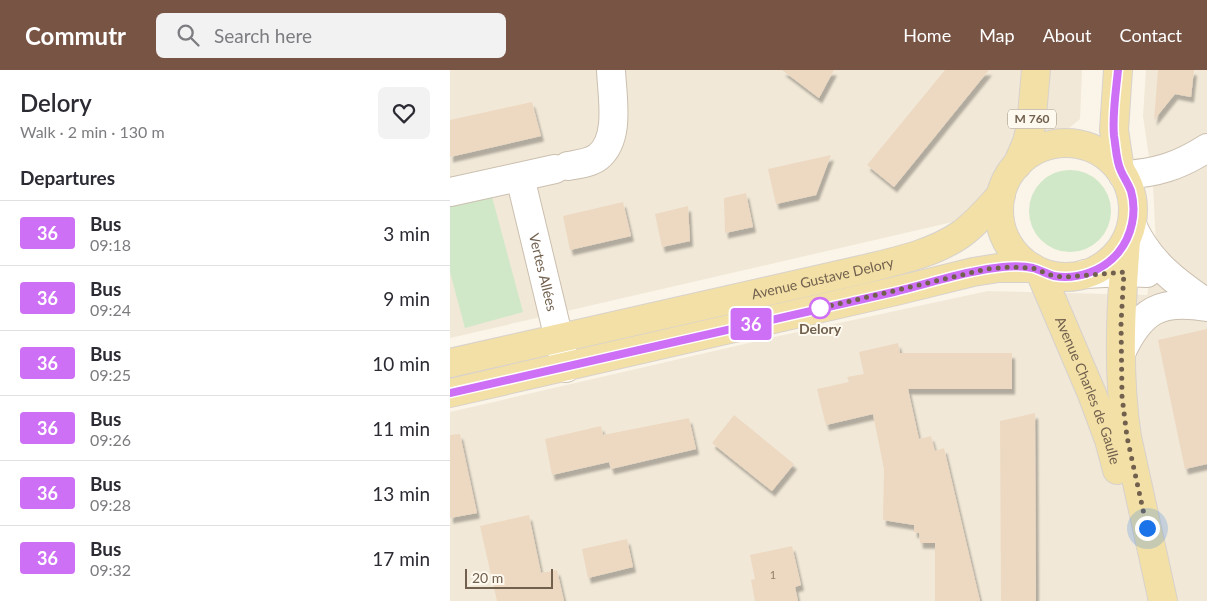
<!DOCTYPE html>
<html lang="en">
<head>
<meta charset="utf-8">
<style>
  :root { --surface:#fff; --page:#f2f2f3; --text:#2b2b33; --muted:#7c7c81; --line:#e1e1e2; --accent:#785445 }
  body { margin:0; font-family:Lato,sans-serif; background:var(--page); color:var(--text); height:100vh; display:flex; flex-direction:column; font-size:19px; white-space:nowrap }
  * { box-sizing:border-box; margin:0 }
  p { font-size:16px; color:var(--muted) }
  .icon { flex:none; width:28px; height:28px; fill:none; stroke:currentColor; stroke-width:2; stroke-linecap:round; stroke-linejoin:round }
  .map { position:relative; flex:1; overflow:hidden }
  .panel { display:flex; flex-direction:column; background:var(--surface); width:450px }
  .panel>* { flex:none }
  .badge { padding:0 10px; border-radius:4px; font-size:18px; line-height:32px }
  .scale { position:absolute; left:15px; bottom:12px; width:88px; box-sizing:border-box; padding-left:5px; border:2px solid #72604e; border-top:0; font-size:14px; line-height:18px; white-space:nowrap; color:#72604e; -webkit-text-stroke:4px #fdf9ee; paint-order:stroke }
  .you { position:absolute; width:25px; height:25px; margin:-12px; border:4px solid #fff; border-radius:50%; background:#1a73e8; box-shadow:0 0 0 8px #1a73e833 }
  .map>.badge { position:absolute; translate:-50% -50%; box-shadow:0 0 0 2px #fff }
  h2 { padding:0 20px; font-size:19px; line-height:45px }
  .round { display:grid; place-items:center; flex:none; width:52px; height:52px; border-radius:8px; background:var(--page) }
  .summary { display:flex; align-items:center; justify-content:space-between; height:85px; padding:0 20px }
  h1 { font-size:24px; font-weight:600; line-height:38px }
  ul { padding:0; list-style:none }
  li { display:flex; align-items:center; gap:15px; height:65px; padding:0 20px; border-top:1px solid var(--line) }
  li div { flex:1 }
  li b { display:block; font-size:19px }
  li em { font-style:normal }
  li .badge { min-width:55px; font-weight:700; text-align:center }
  header { display:flex; align-items:center; gap:30px; box-sizing:border-box; height:70px; padding:0 25px; background:var(--accent); color:#fff }
  header strong { font-size:24px }
  nav { display:flex; gap:28px; margin-inline-start:auto; font-size:18px }
  .search { width:350px; height:45px; background:var(--page); display:flex; align-items:center; gap:12px; box-sizing:border-box; padding:0 18px; border-radius:8px; color:var(--muted); font-size:19px }
  main { display:flex; flex:1; min-height:0 }
  .map>svg:first-child { display:block }
  .residential { fill:#f1e8d7 }
  .green { fill:#d0e7c8 }
  .building { fill:#edd9c2; filter:url(#shadow) }
  .lines { fill:none; stroke-linecap:round; stroke-linejoin:round }
  .minor-casing { stroke:#cbbfaf; stroke-width:30 }
  .primary-casing { stroke:#d8d2cd; stroke-width:30 }
  .minor { stroke:#fff; stroke-width:28 }
  .primary { stroke:#f2e0a7; stroke-width:28 }
  .line-casing { stroke:#fff; stroke-width:11 }
  .line { stroke:#ce70f6; stroke-width:8 }
  .walk { stroke:#72604e; stroke-width:5; stroke-dasharray:0 9 }
  .stop-dot { fill:#fff; stroke:#ce70f6; stroke-width:2.5 }
  .labels { text-anchor:middle; stroke-width:4; stroke-linejoin:round; paint-order:stroke }
  .number-label { font-size:11px; fill:#917e6b }
  .shield { fill:#fdf9ee; stroke:#9c8e7e; stroke-width:1 }
  .shield-label { font-size:12px; font-weight:bold; fill:#72604e }
  .street-label { font-size:14px; fill:#72604e; stroke:#fdf9ee }
  .stop-label { font-size:14px; font-weight:bold; fill:#72604e; stroke:#fdf9ee }
</style>
</head>
<body>
<header>
<strong>Commutr</strong>
<div class="search"><svg class="icon" aria-label="search" viewBox="0 0 24 24"><circle cx="10" cy="10" r="6"/><path d="M15 15l6 6"/></svg>Search here</div>
<nav><a>Home</a><a>Map</a><a>About</a><a>Contact</a></nav>
</header>
<main>
<section class="panel">
<div class="summary"><div><h1>Delory</h1><p>Walk · 2 min · 130 m</p></div><a class="round"><svg class="icon" aria-label="heart" viewBox="0 0 24 24"><path d="M12 20l-8-8c-3-5 5-10 8-4 3-6 11-1 8 4z"/></svg></a></div>
<h2>Departures</h2>
<ul>
<li><span class="badge" style="background:#ce70f6;color:#fff">36</span><div><b>Bus</b><p>09:18</p></div><em>3 min</em></li>
<li><span class="badge" style="background:#ce70f6;color:#fff">36</span><div><b>Bus</b><p>09:24</p></div><em>9 min</em></li>
<li><span class="badge" style="background:#ce70f6;color:#fff">36</span><div><b>Bus</b><p>09:25</p></div><em>10 min</em></li>
<li><span class="badge" style="background:#ce70f6;color:#fff">36</span><div><b>Bus</b><p>09:26</p></div><em>11 min</em></li>
<li><span class="badge" style="background:#ce70f6;color:#fff">36</span><div><b>Bus</b><p>09:28</p></div><em>13 min</em></li>
<li><span class="badge" style="background:#ce70f6;color:#fff">36</span><div><b>Bus</b><p>09:32</p></div><em>17 min</em></li>
</ul>
</section>
<div class="map">
<svg width="757" height="531" viewBox="0 0 757 531">
  <defs>
    <filter id="shadow"><feDropShadow dx="3" dy="5.5" stdDeviation="1" flood-color="#0004"/></filter>
  </defs>
  <rect width="100%" height="100%" fill="#faf5e8"/>
  <!-- residential -->
  <g class="residential">
    <polygon points="0,0 632,0 630,49 507,151 0,268"/>
    <polygon points="696,0 757,0 757,531 0,531 0,342 329,266 538,221 697,225 706,176 703,115 693,46"/>
  </g>
  <!-- green -->
  <g class="green">
    <circle cx="620" cy="141" r="41"/>
    <polygon points="41,123 73,242 15,258 0,202 0,134"/>
  </g>
  <!-- building -->
  <g class="building">
    <polygon points="332,0 384,0 369,28"/>
    <polygon points="495,0 539,0 444,117 417,95"/>
    <polygon points="708,0 744,0 741,27 725,24 704,50"/>
    <polygon points="82,32 91,66 0,87 0,50"/>
    <polygon points="381,85 366,125 326,134 318,99"/>
    <polygon points="296,123 303,157 275,163 274,128"/>
    <polygon points="173,132 181,166 120,180 113,146"/>
    <polygon points="238,136 240,171 212,177 205,144"/>
    <polygon points="757,259 757,394 735,399 708,270"/>
    <polygon points="448,273 450,283 562,283 562,319 458,319 469,369 481,366 485,381 494,378 530,531 485,531 485,473 470,473 469,463 464,462 464,455 433,450 434,399 423,344 376,355 367,319 399,312 397,307 414,304 409,282"/>
    <polygon points="585,343 586,531 551,531 550,351"/>
    <polygon points="284,345 344,394 322,421 262,373"/>
    <polygon points="239,348 246,379 161,399 159,392 102,405 95,369 151,356 153,365"/>
    <polygon points="10,364 27,443 0,448 0,365"/>
    <polygon points="79,445 91,503 107,500 114,531 47,531 30,456"/>
    <polygon points="177,469 183,497 138,508 132,479"/>
    <polygon points="342,476 351,515 345,517 348,531 305,531 301,510 305,509 300,485"/>
  </g>
  <g class="lines">
    <!-- minor casing -->
    <g class="minor-casing">
      <g id="minor">
        <path d="M 118,96 C 128,94 140,93 148,87 C 171,69 162,26 161,0"/>
        <path d="M 673,105 C 707,103 729,96 757,78"/>
        <path id="s1" d="M 70,107 L 116,298"/>
        <polyline points="0,122 105,99"/>
        <path d="M 682,155 C 698,191 725,212 757,233"/>
        <polyline points="635,204 674,202 697,203"/>
        <path d="M 671,283 C 691,240 710,229 757,237"/>
      </g>
    </g>
    <!-- primary casing -->
    <g class="primary-casing">
      <g id="primary">
        <polyline points="668,0 664,60 670,100"/>
        <circle cx="616" cy="140" r="67"/>
        <polyline points="567,95 577,72 581,56 586,0"/>
        <path d="M 676,171 C 671,236 667,302 677,367 L 713,531"/>
        <path id="s2" d="M 590,202 L 642,324 L 659,370 L 667,400"/>
        <path id="s3" d="M 0,293 L 415,199 C 447,191 482,184 510,165 C 526,154 538,139 551,125"/>
        <polyline points="0,323 446,221 523,202 548,198 583,198"/>
      </g>
    </g>
    <!-- minor -->
    <use href="#minor" class="minor"/>
    <!-- primary -->
    <use href="#primary" class="primary"/>
  </g>
  <g class="lines">
    <!-- line casing -->
    <g class="line-casing">
      <path id="line" d="M 0,323 C 148,290 296,255 444,222 C 470,216 496,207 522,202 C 539,198 566,194 583,198 C 590,200 597,204 604,206 C 627,210 653,201 668,183 C 682,166 687,142 681,121 C 678,113 674,108 671,101 C 666,91 666,77 664,66 C 662,45 666,21 668,0"/>
    </g>
    <!-- line -->
    <use href="#line" class="line"/>
    <!-- walk -->
    <polyline class="walk" points="370,238 367,239 537,199 560,197 583,198 603,206 616,207 674,202 671,253 672,326 677,367 697,458"/>
  </g>
  <!-- markers -->
  <circle class="stop-dot" cx="370" cy="238" r="10"/>
  <g class="labels">
    <!-- number labels -->
    <g class="number-label">
      <text x="323" y="509">1</text>
    </g>
    <!-- shield labels -->
    <rect class="shield" x="558" y="39.5" width="48" height="19" rx="4"/>
    <g class="shield-label">
      <text x="582" y="53">M 760</text>
    </g>
    <!-- street labels -->
    <g class="street-label">
      <text dy="5" stroke="none"><textPath href="#s1" startOffset="98">Vertes Allées</textPath></text>
      <text dy="5" stroke="none"><textPath href="#s3" startOffset="382">Avenue Gustave Delory</textPath></text>
      <text dy="5" stroke="none"><textPath href="#s2" startOffset="128">Avenue Charles de Gaulle</textPath></text>
    </g>
    <!-- stop labels -->
    <g class="stop-label">
      <text x="370" y="264">Delory</text>
    </g>
  </g>
</svg>
<div class="scale">20 m</div>
<div class="you" style="left:697px;top:458px"></div>
<b class="badge" style="left:301px;top:254px;background:#ce70f6;color:#fff">36</b>
</div>
</main>
</body>
</html>
